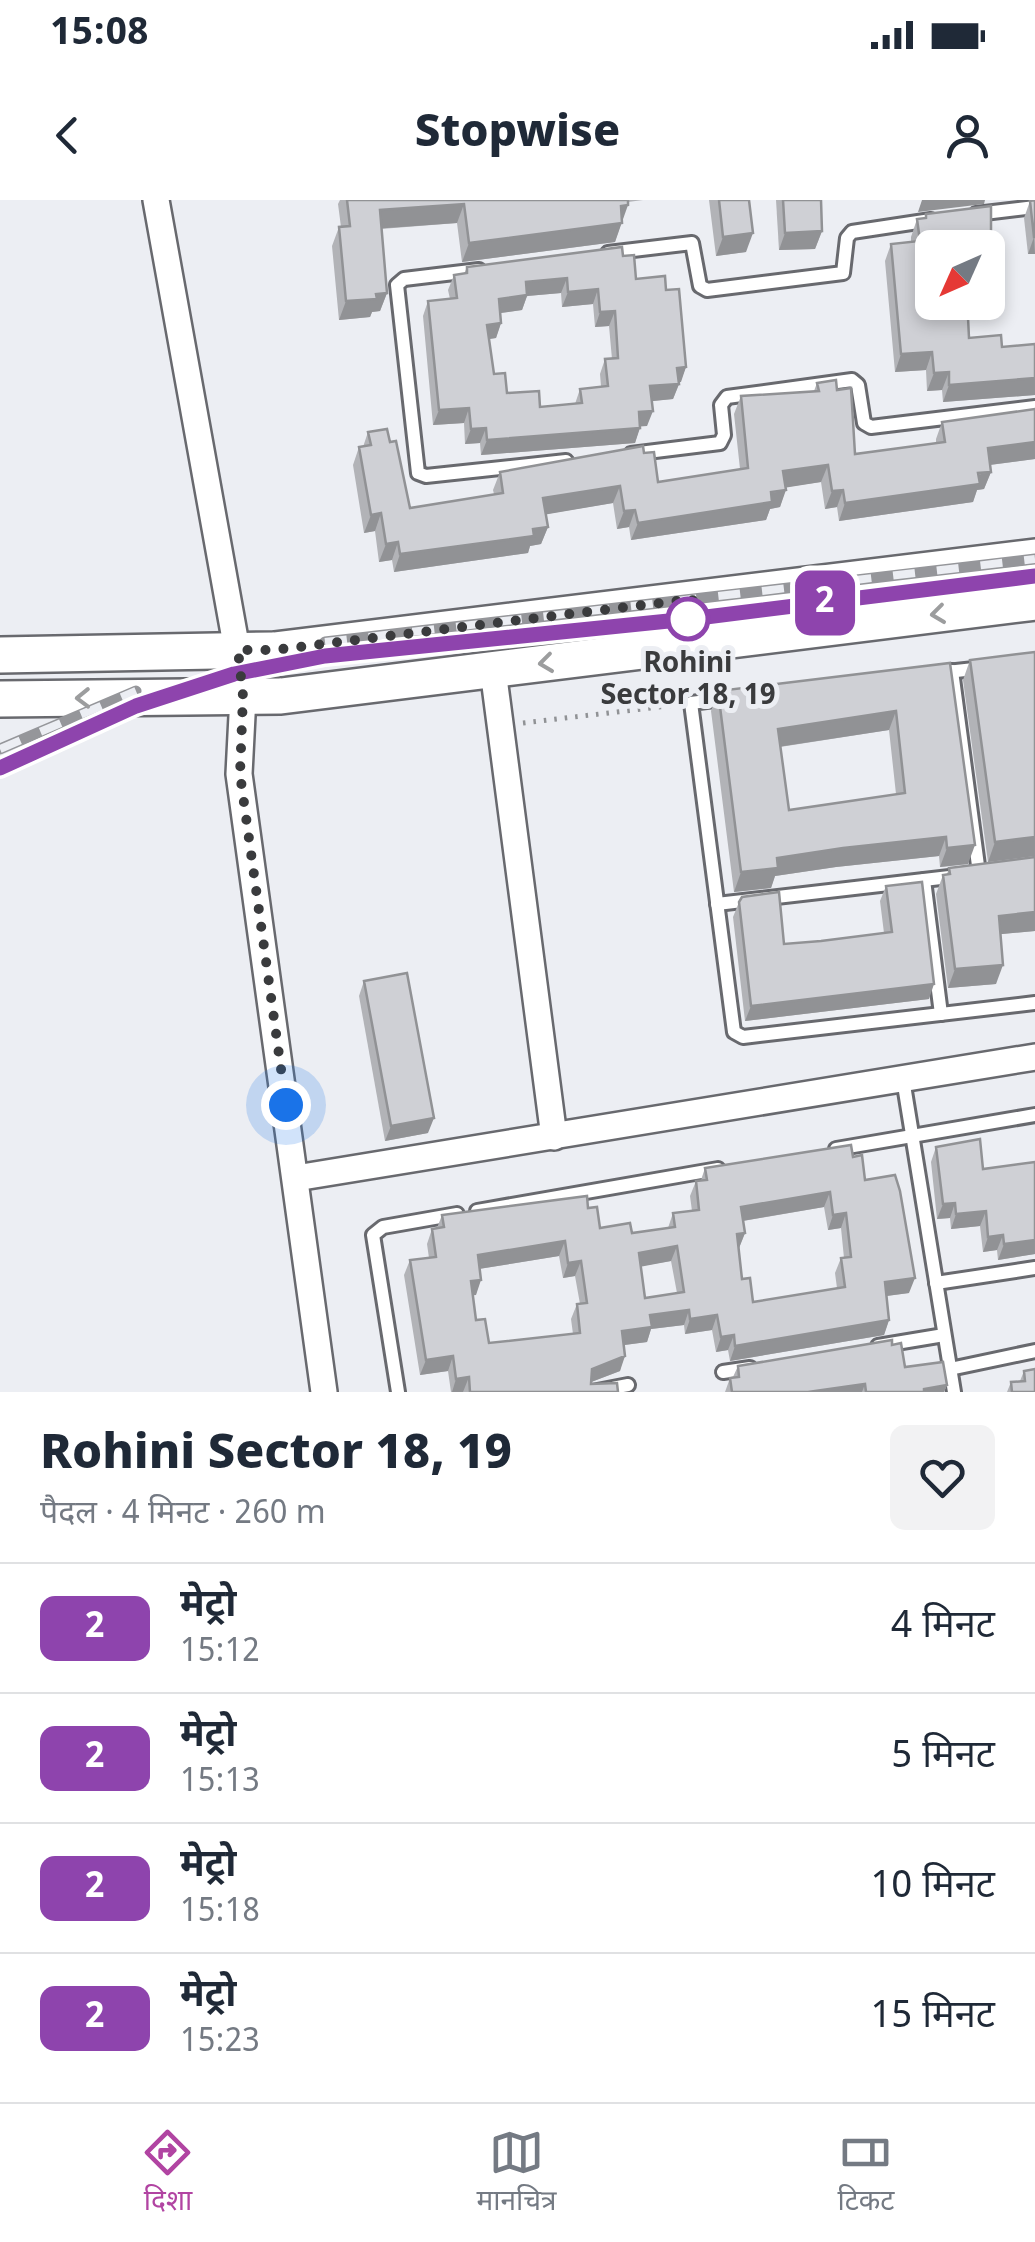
<!DOCTYPE html>
<html lang="hi">
<head>
<meta charset="utf-8">
<style>
  :root { --surface:#fff; --page:#f2f2f3; --text:#1f2937; --muted:#747a83; --line:#e0e1e3; --accent:#b144a2 }
  body { margin:0; font-family:Georgia,"Noto Sans Devanagari",serif; background:var(--page); color:var(--text); height:100vh; display:flex; flex-direction:column; font-size:38px; white-space:nowrap }
  * { box-sizing:border-box; margin:0 }
  p { font-size:32px; color:var(--muted) }
  .icon { flex:none; width:55px; height:55px; fill:none; stroke:currentColor; stroke-width:2; stroke-linecap:round; stroke-linejoin:round }
  .map { position:relative; height:1192px; overflow:hidden }
  .details { display:flex; flex-direction:column; background:var(--surface); flex:1 }
  .details>* { flex:none }
  .badge { padding:0 20px; border-radius:15px; font-size:35px; line-height:65px }
  .needle { width:65px; rotate:225deg }
  .buttons { position:absolute; left:915px; top:30px; display:grid; gap:20px }
  .buttons a { display:grid; place-items:center; width:90px; height:90px; border-radius:15px; background:var(--surface); box-shadow:0 5px 15px #0003; font-size:50px }
  .you { position:absolute; width:50px; height:50px; margin:-25px; border:8px solid #fff; border-radius:50%; background:#1a73e8; box-shadow:0 0 0 15px #1a73e833 }
  .map>.badge { position:absolute; translate:-50% -50%; box-shadow:0 0 0 5px #fff }
  .round { display:grid; place-items:center; flex:none; width:105px; height:105px; border-radius:15px; background:var(--page) }
  .summary { display:flex; align-items:center; justify-content:space-between; height:170px; padding:0 40px }
  h1 { font-size:48px; font-weight:800; line-height:75px }
  ul { padding:0; list-style:none }
  li { display:flex; align-items:center; gap:30px; height:130px; padding:0 40px; border-top:2px solid var(--line) }
  li div { flex:1 }
  li b { display:block; font-size:38px }
  li em { font-style:normal }
  li .badge { min-width:110px; font-weight:700; text-align:center }
  .status { display:flex; justify-content:space-between; align-items:center; height:70px; padding:0 50px; background:var(--surface); direction:ltr }
  .status svg { height:28px; fill:currentColor }
  header { display:flex; justify-content:space-between; align-items:center; height:130px; padding:0 40px; background:var(--surface); font-size:45px; font-weight:800 }
  .tabs { display:flex; justify-content:space-around; align-items:center; height:140px; border-top:2px solid var(--line); background:var(--surface); font-size:28px; color:var(--muted) }
  .tabs a { display:grid; justify-items:center; gap:5px }
  .tabs .on { color:var(--accent) }
  .map>svg:first-child { display:block }
  .lines { fill:none; stroke-linecap:round; stroke-linejoin:round }
  .lane-casing { stroke:#68696e; stroke-width:18 }
  .street-casing { stroke:#68696e; stroke-width:30 }
  .secondary-casing { stroke:#68696e; stroke-width:40 }
  .path { stroke:#909295; stroke-width:5; stroke-dasharray:2.5 8; stroke-linecap:butt }
  .lane { stroke:#fff; stroke-width:12 }
  .street { stroke:#fff; stroke-width:25 }
  .secondary { stroke:#fff; stroke-width:35 }
  .rail-casing { stroke:#95969a; stroke-width:11 }
  .rail { stroke:#eceef3; stroke-width:8; stroke-dasharray:22; stroke-linecap:butt }
  .wall { fill:#b2b3b7; fill-rule:evenodd }
  .shaded-wall { fill:#919295 }
  .building { fill:#cfd0d5; stroke:#919295; stroke-width:2.5; fill-rule:evenodd }
  .oneway { stroke:#9c9d9e }
  .line-casing { stroke:#fff; stroke-width:22 }
  .line { stroke:#8e44ad; stroke-width:15 }
  .walk { stroke:#3a3b3d; stroke-width:10; stroke-dasharray:0 18 }
  .stop-dot { fill:#fff; stroke:#8e44ad; stroke-width:5 }
  .labels { text-anchor:middle; stroke-width:10; stroke-linejoin:round; paint-order:stroke }
  .stop-label { font-size:28px; font-weight:bold; fill:#3a3b3d; stroke:#eceef3 }
</style>
</head>
<body>
<div class="status"><b>15:08</b><svg viewBox="0 0 49 12"><path d="M0 12V9h3v3zM5 12V6h3v6zM10 12V3h3v9zM15 12V0h3v12zM26 1h20v11H26zM47 4h2v5h-2z"/></svg></div>
<header><svg class="icon" aria-label="back" viewBox="0 0 24 24"><path d="M15 5l-7 7 7 7"/></svg>Stopwise<svg class="icon" aria-label="person" viewBox="0 0 24 24"><circle cx="12" cy="8" r="4"/><path d="M4 21q1-7 8-7t8 7"/></svg></header>
<div class="map">
<svg width="1035" height="1192" viewBox="0 0 1035 1192">
  <rect width="100%" height="100%" fill="#eceef3"/>
  <g class="lines">
    <!-- lane casing -->
    <g class="lane-casing">
      <g id="lane">
        <polyline points="976,14 1035,7"/>
        <polyline points="608,53 692,43 700,86 707,90 843,73 847,38 852,32 931,20"/>
        <polyline points="479,70 404,79 397,85 418,273 426,276 566,261"/>
        <polyline points="631,254 720,243 724,235 721,205 727,197 852,180 858,185 864,223 871,227 1035,207"/>
        <polyline points="952,471 979,673"/>
        <polyline points="938,473 983,468"/>
        <polyline points="730,498 691,503 734,832 743,837 1035,803"/>
        <polyline points="924,680 941,814"/>
        <polyline points="717,704 958,676"/>
        <polyline points="903,879 954,1192"/>
        <polyline points="836,949 1035,915"/>
        <polyline points="477,1011 718,969"/>
        <polyline points="936,1083 1035,1068"/>
        <polyline points="878,1146 944,1135"/>
        <polyline points="950,1169 1035,1151"/>
        <polyline points="723,1172 750,1168"/>
        <polyline points="398,1192 373,1035 383,1027 457,1014"/>
        <polyline points="592,1192 628,1185"/>
      </g>
    </g>
    <!-- street casing -->
    <g class="street-casing">
      <g id="street">
        <polyline points="156,0 237,450 243,496 239,574 324,1192"/>
        <polyline points="493,470 554,937"/>
        <polyline points="296,978 1035,857"/>
      </g>
    </g>
    <!-- secondary casing -->
    <g class="secondary-casing">
      <g id="secondary">
        <polyline points="0,455 274,450 1035,357"/>
        <polyline points="0,499 281,496 1035,402"/>
      </g>
    </g>
    <!-- path -->
    <polyline class="path" points="523,523 676,505"/>
    <!-- lane -->
    <use href="#lane" class="lane"/>
    <!-- street -->
    <use href="#street" class="street"/>
    <!-- secondary -->
    <use href="#secondary" class="secondary"/>
    <!-- rail casing -->
    <g class="rail-casing">
      <g id="rail">
        <polyline points="325,442 1035,359"/>
        <polyline points="0,549 136,491"/>
        <polyline points="0,568 136,506 234,474 325,456 698,419 1035,376"/>
      </g>
    </g>
    <!-- rail -->
    <use href="#rail" class="rail"/>
  </g>
  <!-- wall -->
  <g class="wall">
    <polygon points="340,0 643,0 628,2 615,42 462,62 457,23 381,29 387,93 380,111 372,112 370,117 339,120 332,46 339,27 341,27 338,4"/>
    <polygon points="709,0 749,0 746,52 716,56"/>
    <polygon points="776,0 821,0 822,31 815,49 779,50"/>
    <polygon points="1035,0 1035,54 1028,54 1024,18 1030,1"/>
    <polygon points="926,14 932,48 957,118 969,138 1002,147 1035,144 1035,195 943,202 942,190 927,191 926,170 895,172 885,61 891,44 911,42 911,37 917,19 924,19"/>
    <path d="M 623,56 L 636,79 L 666,90 L 686,167 L 673,199 L 651,201 L 647,226 L 640,226 L 635,243 L 481,255 L 480,243 L 465,244 L 464,223 L 433,225 L 423,116 L 428,101 L 450,99 L 448,90 L 454,75 L 464,74 L 467,67 ZM 561,93 L 562,107 L 593,104 L 595,127 L 609,126 L 612,159 L 605,159 L 600,174 L 601,186 L 580,189 L 575,204 L 540,207 L 507,193 L 494,174 L 489,139 L 496,138 L 501,123 L 500,113 L 522,110 L 527,96 Z"/>
    <polygon points="817,183 837,190 855,254 936,243 936,239 942,222 1035,209 1035,259 990,265 991,272 984,289 977,290 973,302 839,321 837,307 825,309 821,282 786,287 780,307 770,309 766,320 631,340 629,327 617,329 613,303 546,314 548,327 541,344 530,346 528,353 394,372 392,360 379,362 375,331 364,333 353,265 359,247 363,247 368,232 390,242 410,308 494,294 493,290 500,272 644,253 658,282 740,269 734,214 741,196 814,191"/>
    <polygon points="1035,452 1035,656 988,662 963,480 970,460"/>
    <path d="M 950,463 L 968,664 L 940,667 L 939,656 L 836,667 L 775,676 L 771,688 L 734,692 L 711,511 L 718,491 ZM 889,530 L 896,594 L 789,610 L 780,547 Z"/>
    <polygon points="949,668 1035,731 1001,734 996,784 948,788 936,694 943,675 947,674"/>
    <polygon points="886,686 929,799 745,821 733,717 739,702 784,744 821,741 884,733 880,701"/>
    <polygon points="364,781 428,933 385,941 359,796"/>
    <polygon points="936,947 983,969 1035,962 1035,1054 998,1060 997,1050 983,1052 980,1026 951,1029 950,1018 937,1019 931,962"/>
    <path d="M 853,957 L 865,980 L 909,1093 L 886,1096 L 889,1120 L 884,1135 L 730,1161 L 728,1150 L 716,1152 L 712,1130 L 685,1134 L 684,1125 L 651,1129 L 647,1142 L 624,1145 L 620,1171 L 591,1182 L 591,1184 L 618,1192 L 451,1192 L 448,1171 L 420,1175 L 404,1075 L 410,1060 L 429,1058 L 427,1044 L 432,1029 L 437,1028 L 442,1015 L 588,1008 L 600,1028 L 632,1033 L 668,1028 L 673,1013 L 692,1011 L 690,996 L 696,981 L 701,980 L 705,968 ZM 824,1007 L 828,1030 L 841,1028 L 844,1058 L 841,1058 L 835,1073 L 837,1088 L 753,1102 L 742,1079 L 739,1048 L 745,1033 L 743,1021 ZM 559,1056 L 563,1078 L 575,1076 L 580,1104 L 577,1104 L 571,1119 L 573,1134 L 489,1143 L 476,1120 L 473,1095 L 476,1095 L 479,1069 ZM 671,1061 L 677,1093 L 645,1098 L 641,1066 Z"/>
    <polygon points="892,1145 905,1167 947,1185 944,1192 725,1192 730,1178 733,1177 738,1166"/>
    <polygon points="1024,1171 1035,1192 1007,1192 1011,1182 1020,1181"/>
  </g>
  <!-- shaded-wall -->
  <g class="shaded-wall">
    <polygon points="922,0 985,0 984,4 918,12"/>
    <polygon points="464,4 457,23 373,29 380,10"/>
    <polygon points="628,5 615,42 462,62 469,43"/>
    <polygon points="822,31 815,49 779,50 785,33"/>
    <polygon points="753,33 746,52 716,56 723,37"/>
    <polygon points="1034,37 1035,54 1028,54"/>
    <polygon points="991,43 988,52 988,48 962,48"/>
    <polygon points="567,78 561,93 527,96 522,110 493,114 499,99 526,82"/>
    <polygon points="598,89 593,104 562,107 568,92"/>
    <polygon points="387,93 380,111 372,112 370,117 339,120 346,101"/>
    <polygon points="615,111 609,126 595,127 600,112"/>
    <polygon points="501,123 496,138 482,140 487,125"/>
    <polygon points="932,152 926,170 895,172 901,154"/>
    <polygon points="686,167 681,182 672,183 677,168"/>
    <polygon points="949,172 942,190 927,191 934,173"/>
    <polygon points="1035,178 1035,195 943,202 949,185"/>
    <polygon points="679,184 673,199 644,202 650,186"/>
    <polygon points="469,208 464,223 433,225 439,210"/>
    <polygon points="653,211 647,226 633,227 639,212"/>
    <polygon points="486,228 480,243 465,244 471,229"/>
    <polygon points="640,228 635,243 481,255 487,240"/>
    <polygon points="1035,242 1035,259 981,266 988,248"/>
    <polygon points="828,265 821,282 777,289 783,271"/>
    <polygon points="991,272 984,289 977,290 973,302 839,321 845,303"/>
    <polygon points="620,286 613,303 537,316 543,298"/>
    <polygon points="786,290 780,307 770,309 766,320 631,340 638,323"/>
    <polygon points="843,290 837,307 825,309 832,291"/>
    <polygon points="635,310 629,327 617,329 624,311"/>
    <polygon points="381,313 375,331 364,333 371,315"/>
    <polygon points="548,327 541,344 530,346 528,353 394,372 400,354"/>
    <polygon points="398,342 392,360 379,362 386,344"/>
    <polygon points="896,511 889,530 771,548 778,529"/>
    <polygon points="946,637 939,656 836,667 775,676 771,688 734,692 741,672 777,658 843,648"/>
    <polygon points="1035,637 1035,656 988,662 995,642"/>
    <polygon points="975,645 968,664 940,667 947,648"/>
    <polygon points="1035,712 1035,731 992,735 999,716"/>
    <polygon points="1003,765 996,784 948,788 955,769"/>
    <polygon points="934,784 929,799 745,821 751,806"/>
    <polygon points="434,918 428,933 385,941 391,926"/>
    <polygon points="830,992 824,1007 736,1022 741,1007"/>
    <polygon points="955,1003 950,1018 937,1019 943,1004"/>
    <polygon points="986,1011 980,1026 951,1029 956,1014"/>
    <polygon points="846,1013 841,1028 828,1030 833,1015"/>
    <polygon points="745,1033 739,1048 737,1034"/>
    <polygon points="1003,1035 997,1050 983,1052 988,1037"/>
    <polygon points="1035,1040 1035,1054 998,1060 1004,1044"/>
    <polygon points="565,1041 559,1056 472,1070 478,1055"/>
    <polygon points="677,1046 671,1061 634,1068 639,1053"/>
    <polygon points="581,1061 575,1076 563,1078 568,1063"/>
    <polygon points="915,1078 909,1093 879,1097 885,1082"/>
    <polygon points="481,1080 476,1095 466,1096 471,1081"/>
    <polygon points="689,1110 684,1125 651,1129 647,1142 617,1146 622,1131 650,1115"/>
    <polygon points="717,1115 712,1130 685,1134 690,1119"/>
    <polygon points="889,1120 884,1135 730,1161 735,1146"/>
    <polygon points="734,1135 728,1150 716,1152 721,1137"/>
    <polygon points="453,1156 448,1171 420,1175 426,1160"/>
    <polygon points="625,1156 620,1171 586,1184 592,1169"/>
    <polygon points="469,1177 463,1192 452,1192 456,1179"/>
    <polygon points="865,1184 862,1192 808,1192"/>
    <polygon points="947,1185 944,1192 922,1192 924,1189"/>
  </g>
  <!-- building -->
  <g class="building">
    <polygon points="347,0 628,0 628,5 621,6 622,23 469,43 464,4 380,10 387,93 376,94 377,99 346,101 339,27 350,26"/>
    <polygon points="719,0 749,0 753,33 723,37"/>
    <polygon points="783,0 821,0 822,31 785,33"/>
    <polygon points="1035,0 1035,37 1034,37 1030,1"/>
    <polygon points="991,6 991,43 962,48 932,48 932,102 955,102 957,118 968,117 969,138 1001,135 1002,147 1035,144 1035,178 949,185 949,172 934,173 932,152 901,154 891,44 920,41 917,19 926,18 926,14"/>
    <path d="M 622,47 L 623,56 L 634,55 L 636,79 L 665,76 L 666,90 L 679,89 L 686,167 L 677,168 L 679,184 L 650,186 L 653,211 L 639,212 L 640,228 L 487,240 L 486,228 L 471,229 L 469,208 L 439,210 L 428,101 L 457,98 L 454,75 L 467,73 L 467,67 ZM 567,78 L 568,92 L 598,89 L 600,112 L 615,111 L 618,158 L 605,159 L 608,186 L 580,189 L 582,203 L 540,207 L 539,191 L 507,193 L 505,173 L 494,174 L 487,125 L 501,123 L 499,99 L 527,95 L 526,82 Z"/>
    <polygon points="836,180 837,190 851,188 855,254 945,242 942,222 1035,209 1035,242 988,248 991,272 978,273 980,284 845,303 843,290 832,291 828,265 783,271 786,290 771,292 772,302 638,323 635,310 624,311 620,286 543,298 548,327 533,329 534,336 400,354 398,342 386,344 381,313 371,315 359,247 371,245 368,232 387,229 390,242 396,241 410,308 503,293 500,272 643,246 644,253 654,252 658,282 748,268 741,196 819,191 817,183"/>
    <polygon points="1035,452 1035,637 995,642 970,460"/>
    <path d="M 950,463 L 975,645 L 947,648 L 946,637 L 843,648 L 777,658 L 778,668 L 741,672 L 718,491 ZM 896,511 L 905,593 L 789,610 L 778,529 Z"/>
    <polygon points="1035,657 1035,712 999,716 1003,765 955,769 943,675 950,674 949,668"/>
    <polygon points="922,682 934,784 751,806 739,702 742,697 779,692 784,744 821,741 892,732 886,686"/>
    <polygon points="407,773 434,918 391,926 364,781"/>
    <polygon points="980,939 983,969 1035,962 1035,1040 1004,1044 1003,1035 988,1037 986,1011 956,1014 955,1003 943,1004 936,947"/>
    <path d="M 851,945 L 853,957 L 862,955 L 865,980 L 895,975 L 900,991 L 915,1078 L 885,1082 L 889,1120 L 735,1146 L 734,1135 L 721,1137 L 717,1115 L 690,1119 L 689,1110 L 650,1115 L 652,1127 L 622,1131 L 625,1156 L 592,1169 L 591,1184 L 617,1183 L 618,1192 L 470,1192 L 469,1177 L 456,1179 L 453,1156 L 426,1160 L 410,1060 L 436,1057 L 432,1029 L 444,1027 L 442,1015 L 587,996 L 588,1008 L 597,1007 L 600,1028 L 630,1023 L 632,1033 L 675,1027 L 673,1013 L 699,1010 L 696,981 L 707,980 L 705,968 ZM 830,992 L 833,1015 L 846,1013 L 851,1057 L 841,1058 L 845,1087 L 753,1102 L 750,1078 L 742,1079 L 737,1034 L 745,1033 L 741,1007 ZM 565,1041 L 568,1063 L 581,1061 L 587,1103 L 577,1104 L 580,1133 L 489,1143 L 485,1119 L 476,1120 L 471,1081 L 481,1080 L 478,1055 ZM 677,1046 L 684,1092 L 645,1098 L 639,1053 Z"/>
    <polygon points="892,1140 892,1145 901,1143 905,1167 943,1162 947,1185 924,1189 924,1192 866,1192 865,1184 808,1192 732,1192 730,1178 739,1177 738,1166"/>
    <polygon points="1035,1169 1035,1192 1012,1192 1011,1182 1025,1181 1024,1171"/>
  </g>
  <!-- one-way arrows -->
  <defs><path id="oneway-chevron" d="M-2-3.5L2.5 0L-2 3.5" fill="none" stroke-width="1.6" stroke-linecap="round" stroke-linejoin="round" transform="scale(2.5)"/></defs>
  <g class="oneway">
    <use href="#oneway-chevron" transform="translate(938 414) rotate(173)"/>
    <use href="#oneway-chevron" transform="translate(546 463) rotate(173)"/>
    <use href="#oneway-chevron" transform="translate(83 498) rotate(179)"/>
  </g>
  <g class="lines">
    <!-- line casing -->
    <g class="line-casing">
      <polyline id="line" points="0,568 136,506 234,474 325,456 698,418 1035,376"/>
    </g>
    <!-- line -->
    <use href="#line" class="line"/>
    <!-- walk -->
    <polyline class="walk" points="286,905 240,574 243,496 238,450 274,450 693,399 688,419"/>
  </g>
  <!-- markers -->
  <circle class="stop-dot" cx="688" cy="419" r="20"/>
  <g class="labels">
    <!-- stop labels -->
    <g class="stop-label">
      <text x="688" y="472">Rohini<tspan x="688" dy="32">Sector 18, 19</tspan></text>
    </g>
  </g>
</svg>
<div class="buttons">
<a><svg class="needle" viewBox="-14 -14 28 28"><path d="M0-13l5 13h-10z" fill="#e53935"/><path d="M0 13l5-13h-10z" fill="#747a83"/></svg></a>
</div>
<div class="you" style="left:286px;top:905px"></div>
<b class="badge" style="left:825px;top:403px;background:#8e44ad;color:#fff">2</b>
</div>
<section class="details">
<div class="summary"><div><h1>Rohini Sector 18, 19</h1><p>पैदल · 4 मिनट · 260 m</p></div><a class="round"><svg class="icon" aria-label="heart" viewBox="0 0 24 24"><path d="M12 20l-8-8c-3-5 5-10 8-4 3-6 11-1 8 4z"/></svg></a></div>
<ul>
<li><span class="badge" style="background:#8e44ad;color:#fff">2</span><div><b>मेट्रो</b><p>15:12</p></div><em>4 मिनट</em></li>
<li><span class="badge" style="background:#8e44ad;color:#fff">2</span><div><b>मेट्रो</b><p>15:13</p></div><em>5 मिनट</em></li>
<li><span class="badge" style="background:#8e44ad;color:#fff">2</span><div><b>मेट्रो</b><p>15:18</p></div><em>10 मिनट</em></li>
<li><span class="badge" style="background:#8e44ad;color:#fff">2</span><div><b>मेट्रो</b><p>15:23</p></div><em>15 मिनट</em></li>
</ul>
</section>
<nav class="tabs">
<a class="on"><svg class="icon" aria-label="directions" viewBox="0 0 24 24"><path d="M12 3l9 9-9 9-9-9zM9 14v-3h6M13 9l2 2-2 2"/></svg>दिशा</a>
<a><svg class="icon" aria-label="map" viewBox="0 0 24 24"><path d="M3 6l6-2 6 2 6-2v14l-6 2-6-2-6 2zM9 4v14M15 6v14"/></svg>मानचित्र</a>
<a><svg class="icon" aria-label="tickets" viewBox="0 0 24 24"><path d="M3 7h18v10H3zM15 7v10"/></svg>टिकट</a>
</nav>
</body>
</html>
